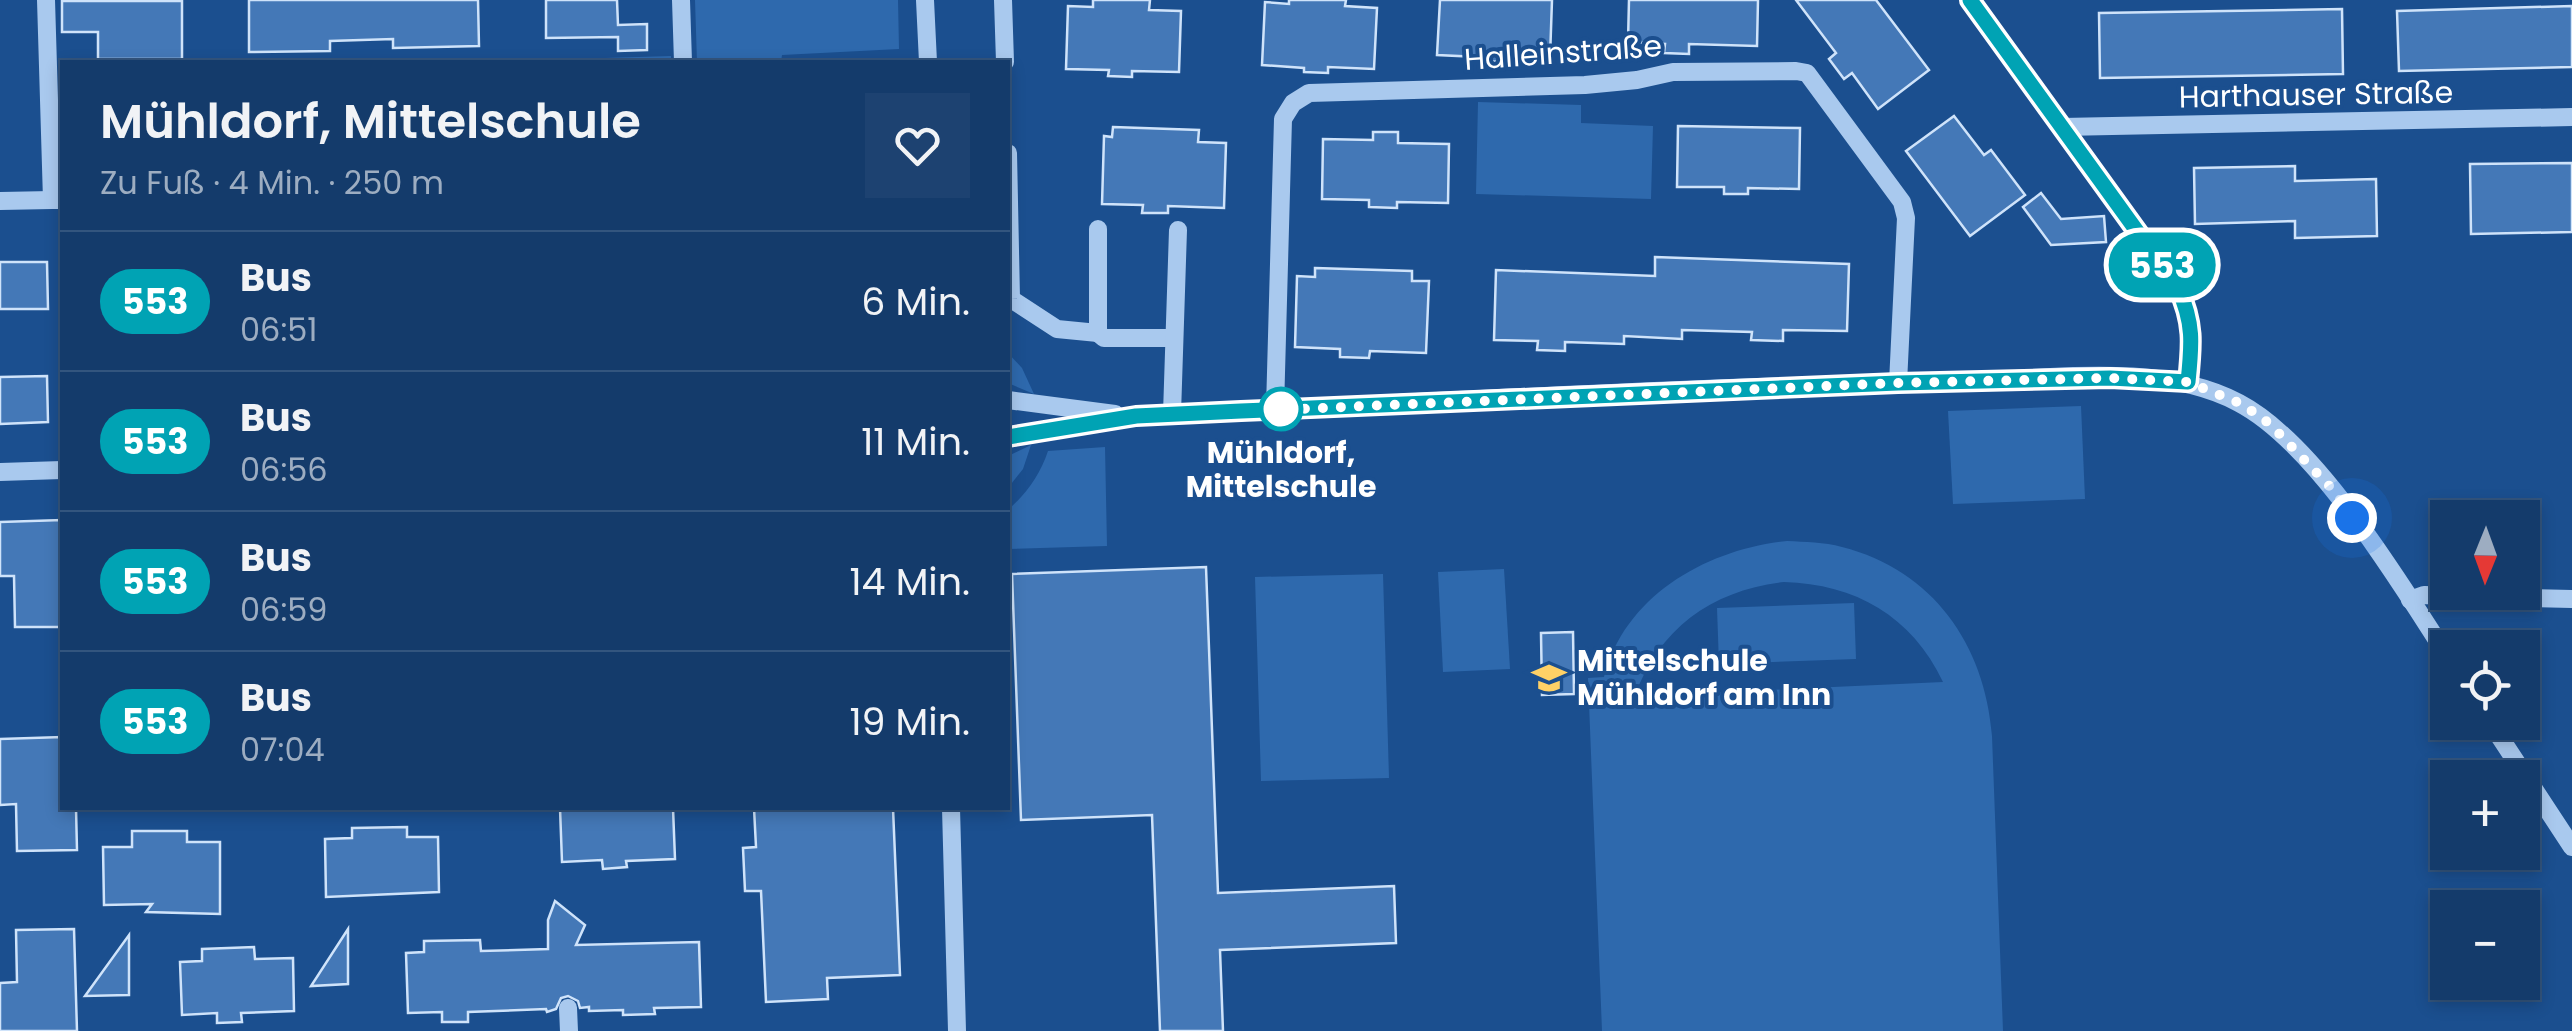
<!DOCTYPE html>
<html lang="de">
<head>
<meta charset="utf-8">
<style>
  :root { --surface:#143b6b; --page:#1d4271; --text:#f1f3f6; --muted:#9dadc1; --line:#33557e }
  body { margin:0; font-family:Poppins,sans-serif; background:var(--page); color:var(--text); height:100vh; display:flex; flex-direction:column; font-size:38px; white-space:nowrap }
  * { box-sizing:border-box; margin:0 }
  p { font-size:32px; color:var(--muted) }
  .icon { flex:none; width:55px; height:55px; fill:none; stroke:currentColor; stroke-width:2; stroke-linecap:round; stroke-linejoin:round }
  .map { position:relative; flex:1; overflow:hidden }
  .panel { position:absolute; left:60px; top:60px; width:950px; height:750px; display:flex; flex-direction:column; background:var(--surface); border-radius:0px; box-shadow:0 5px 15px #0003,0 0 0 2px var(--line) }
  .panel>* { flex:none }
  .badge { padding:0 20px; border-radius:32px; font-size:35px; line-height:65px }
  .needle { width:65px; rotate:181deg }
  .controls { position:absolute; left:2430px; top:500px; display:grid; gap:20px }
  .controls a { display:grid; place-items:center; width:110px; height:110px; border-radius:0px; background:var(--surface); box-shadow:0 5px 15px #0003,0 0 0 2px var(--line); font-size:50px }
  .you { position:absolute; width:50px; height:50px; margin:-25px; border:8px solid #fff; border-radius:50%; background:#1a73e8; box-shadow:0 0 0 15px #1a73e833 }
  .map>.badge { position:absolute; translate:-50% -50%; box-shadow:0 0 0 5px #fff }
  .round { display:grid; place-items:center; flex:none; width:105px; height:105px; border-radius:0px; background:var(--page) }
  .head { display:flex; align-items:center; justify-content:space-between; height:170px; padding:0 40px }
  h1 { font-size:48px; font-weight:600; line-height:75px }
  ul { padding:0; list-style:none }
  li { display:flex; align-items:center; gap:30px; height:140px; padding:0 40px; border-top:2px solid var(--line) }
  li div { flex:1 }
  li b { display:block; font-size:38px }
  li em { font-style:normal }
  li .badge { min-width:110px; font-weight:700; text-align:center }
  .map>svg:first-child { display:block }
  .green { fill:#2e69ad; fill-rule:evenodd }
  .building { fill:#4478b7; stroke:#cfe3fa; stroke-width:2.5 }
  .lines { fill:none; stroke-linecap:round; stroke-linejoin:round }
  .minor { stroke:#a9c9ee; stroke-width:18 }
  .line-casing { stroke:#fff; stroke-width:22 }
  .line { stroke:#00a3b4; stroke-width:15 }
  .walk { stroke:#fff; stroke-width:10; stroke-dasharray:0 18 }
  .stop-dot { fill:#fff; stroke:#00a3b4; stroke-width:5 }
  .labels { text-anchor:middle; stroke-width:8; stroke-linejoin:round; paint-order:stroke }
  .street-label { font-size:30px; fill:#fff; stroke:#1b4f8f }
  .stop-label { font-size:30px; font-weight:bold; fill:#fff; stroke:#1b4f8f }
  .poi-label { font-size:30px; font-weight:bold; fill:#fff; stroke:#1b4f8f; text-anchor:start }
</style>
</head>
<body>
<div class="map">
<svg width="2572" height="1031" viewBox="0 0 2572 1031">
  <rect width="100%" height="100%" fill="#1b4f8f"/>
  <!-- green -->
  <g class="green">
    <polygon points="695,0 898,0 899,49 782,55 781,62 697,62"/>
    <polygon points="671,56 671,62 538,62 538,60"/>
    <polygon points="1478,102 1581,105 1581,123 1653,126 1651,199 1476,194"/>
    <polygon points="1008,353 1022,368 1034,394 1008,383"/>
    <polygon points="2081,406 2085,499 1953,504 1948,411"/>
    <polygon points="1031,445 1023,469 1008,488 1008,456"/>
    <path d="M 1105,447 L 1107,546 L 1008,549 L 1008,510 C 1027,493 1040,475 1048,451 Z"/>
    <path d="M 1787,541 C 1805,542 1824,542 1842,547 C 1933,570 1985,645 1992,736 L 2003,1031 L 1602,1031 L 1588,678 L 1604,677 C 1625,595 1708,549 1787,541 ZM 1784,582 C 1855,584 1912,616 1943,682 L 1635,696 C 1659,628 1713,590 1784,582 Z"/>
    <polygon points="1504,569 1510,669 1443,672 1438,572"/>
    <polygon points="1383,574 1389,778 1261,781 1255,577"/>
    <polygon points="1854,603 1856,659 1719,664 1717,608"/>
  </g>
  <!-- building -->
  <g class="building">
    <polygon points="249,0 478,0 479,46 393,48 393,39 330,41 330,51 249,52"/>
    <polygon points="546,0 617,0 618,25 647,24 647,50 618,51 618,37 546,38"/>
    <polygon points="1093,0 1150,0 1149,10 1181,11 1179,72 1132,71 1132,77 1108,76 1109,70 1066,69 1068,6 1093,7"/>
    <polygon points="1289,0 1346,0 1345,6 1377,8 1374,69 1328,67 1328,73 1304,72 1304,68 1262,65 1265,2 1289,4"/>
    <polygon points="1440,0 1552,0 1550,58 1503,56 1503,62 1479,61 1479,57 1437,55"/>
    <polygon points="1629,0 1758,0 1757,46 1689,44 1689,54 1664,53 1665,44 1628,42"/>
    <polygon points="1796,0 1876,0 1929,70 1878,109 1852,73 1844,79 1829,59 1836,53"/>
    <polygon points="62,1 182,1 182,59 98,59 98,32 62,32"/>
    <polygon points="2572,6 2572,67 2399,71 2397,11"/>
    <polygon points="2342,9 2343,74 2100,78 2099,13"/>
    <polygon points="1954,116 1984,155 1991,150 2025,195 1970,236 1906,151"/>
    <polygon points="1678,126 1800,128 1799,189 1748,188 1748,194 1724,194 1724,187 1677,187"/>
    <polygon points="1113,127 1199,130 1198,142 1226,143 1224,208 1168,206 1168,213 1142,213 1143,205 1102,204 1104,136 1112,137"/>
    <polygon points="1373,132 1398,132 1398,143 1449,144 1448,203 1397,202 1397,208 1369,207 1369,200 1322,199 1323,139 1373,140"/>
    <polygon points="2572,163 2572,232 2471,234 2470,164"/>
    <polygon points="2295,166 2295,181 2376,179 2377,236 2295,238 2295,221 2195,224 2194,168"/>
    <polygon points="2041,193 2061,219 2104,216 2106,242 2051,245 2023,207"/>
    <polygon points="1655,257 1849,264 1847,331 1783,330 1783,341 1751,340 1752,332 1682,330 1682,339 1624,336 1624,344 1565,342 1565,351 1537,350 1538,341 1494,340 1496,270 1655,276"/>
    <polygon points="0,262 47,262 48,309 0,309"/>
    <polygon points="1315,268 1412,271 1412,281 1429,281 1426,353 1370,351 1369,358 1340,357 1340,349 1295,347 1297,276 1315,277"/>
    <polygon points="47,376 48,422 0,424 0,377"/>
    <polygon points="62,520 62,627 15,627 14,576 0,576 0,522"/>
    <polygon points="1206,567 1218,893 1394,886 1396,943 1220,950 1223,1031 1160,1031 1152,815 1021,820 1012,574"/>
    <polygon points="1573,632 1574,694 1542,695 1541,633"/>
    <polygon points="62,737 62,808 76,808 77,850 17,851 16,804 0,805 0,739"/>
    <polygon points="560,808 673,808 675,859 626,861 627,867 603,869 602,860 562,862"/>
    <polygon points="754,808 893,808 900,975 827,978 828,999 766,1002 761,891 745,891 743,848 756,847"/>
    <polygon points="407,827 407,837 438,837 439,892 326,897 325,839 352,838 352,828"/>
    <polygon points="132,831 187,831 187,842 220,842 220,914 146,912 152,904 104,905 103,847 132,847"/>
    <polygon points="555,901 585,925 576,945 699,942 701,1007 654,1008 655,1014 623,1015 623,1010 589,1011 589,1007 580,1008 578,1001 568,996 561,998 556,1009 547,1012 546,1009 468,1012 468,1022 442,1022 442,1012 408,1013 406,953 424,952 424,941 480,940 481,951 548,949 548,920"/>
    <polygon points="74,929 77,1031 0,1031 0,983 17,982 16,930"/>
    <polygon points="348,929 348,984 311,986"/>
    <polygon points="129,935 129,995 85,996"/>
    <polygon points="254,947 255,959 293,958 294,1011 241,1013 242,1022 217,1023 217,1013 182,1015 180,962 202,961 202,949"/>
  </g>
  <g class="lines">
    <!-- minor -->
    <g class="minor">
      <polyline points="46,0 52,200 62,200"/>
      <polyline points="681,0 683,62"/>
      <polyline points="925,0 928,62"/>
      <polyline points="1003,0 1005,62"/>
      <path d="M 1969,0 L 2178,287 C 2193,320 2192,347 2188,382"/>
      <polyline points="2062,127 2572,117"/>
      <polyline points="1008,153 1011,299 1057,329 1098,333"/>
      <polyline points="0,201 52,200"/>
      <polyline points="1098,229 1098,333 1104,338 1174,338"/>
      <polyline points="1008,400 1115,414"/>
      <polyline points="1275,409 1283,119 1293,103 1309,93 1585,85 1637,80 1673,72 1796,71 1807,73 1902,202 1906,218 1898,383"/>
      <polyline points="1172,414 1178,230"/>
      <path d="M 1008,437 L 1136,416 L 1172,414 C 1433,402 1695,386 1956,382 C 2045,380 2159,360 2239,403 C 2317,444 2399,582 2448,657"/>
      <polyline points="0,472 62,470"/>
      <polyline points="2410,600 2424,595 2572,599"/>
      <polyline points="2490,722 2572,847"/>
      <polyline points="951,808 957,1031"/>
      <polyline points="568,1008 569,1031"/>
    </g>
  </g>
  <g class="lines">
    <!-- line casing -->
    <g class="line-casing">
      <path id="line" d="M 1008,437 L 1136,416 L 1241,411 L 1898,383 L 2110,378 L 2188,382 C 2192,344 2194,323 2178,288 L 1970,0"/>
    </g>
    <!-- line -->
    <use href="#line" class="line"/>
    <!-- walk -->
    <polyline class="walk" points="1281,409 1275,410 1898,383 2110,378 2188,382 2242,404 2270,424 2333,490 2352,518"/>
  </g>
  <!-- icons -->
  <defs>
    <g id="school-bare" transform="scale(2.7)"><path d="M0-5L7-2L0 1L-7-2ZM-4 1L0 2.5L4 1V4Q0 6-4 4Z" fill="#ffd166" stroke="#1b4f8f" stroke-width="2.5" paint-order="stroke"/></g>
  </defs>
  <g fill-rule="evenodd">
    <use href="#school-bare" x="1549" y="678"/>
  </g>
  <!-- markers -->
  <circle class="stop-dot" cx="1281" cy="409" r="20"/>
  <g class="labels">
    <!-- street labels -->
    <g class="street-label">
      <text transform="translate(1563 53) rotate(-4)" y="10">Halleinstraße</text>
      <text transform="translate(2316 95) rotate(-1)" y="10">Harthauser Straße</text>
    </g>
    <!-- stop labels -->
    <g class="stop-label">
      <text x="1281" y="463">Mühldorf,<tspan x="1281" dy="34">Mittelschule</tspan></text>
    </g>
    <!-- poi labels -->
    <g class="poi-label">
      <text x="1577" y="671">Mittelschule<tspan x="1577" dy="34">Mühldorf am Inn</tspan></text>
    </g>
  </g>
</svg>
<div class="controls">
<a><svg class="needle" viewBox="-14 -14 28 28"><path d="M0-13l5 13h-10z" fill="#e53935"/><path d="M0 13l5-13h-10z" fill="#9dadc1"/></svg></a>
<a><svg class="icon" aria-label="locate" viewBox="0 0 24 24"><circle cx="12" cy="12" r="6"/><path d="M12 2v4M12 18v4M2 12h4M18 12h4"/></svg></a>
<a>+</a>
<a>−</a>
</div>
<div class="you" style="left:2352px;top:518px"></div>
<b class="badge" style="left:2162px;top:265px;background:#00a3b4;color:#fff">553</b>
<section class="panel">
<div class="head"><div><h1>Mühldorf, Mittelschule</h1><p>Zu Fuß · 4 Min. · 250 m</p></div><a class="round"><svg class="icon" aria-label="heart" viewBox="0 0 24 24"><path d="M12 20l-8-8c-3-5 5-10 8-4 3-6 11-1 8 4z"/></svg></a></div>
<ul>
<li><span class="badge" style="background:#00a3b4;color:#fff">553</span><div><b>Bus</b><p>06:51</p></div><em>6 Min.</em></li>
<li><span class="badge" style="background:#00a3b4;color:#fff">553</span><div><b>Bus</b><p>06:56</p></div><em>11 Min.</em></li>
<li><span class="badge" style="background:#00a3b4;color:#fff">553</span><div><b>Bus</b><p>06:59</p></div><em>14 Min.</em></li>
<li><span class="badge" style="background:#00a3b4;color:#fff">553</span><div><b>Bus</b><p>07:04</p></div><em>19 Min.</em></li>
</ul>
</section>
</div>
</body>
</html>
